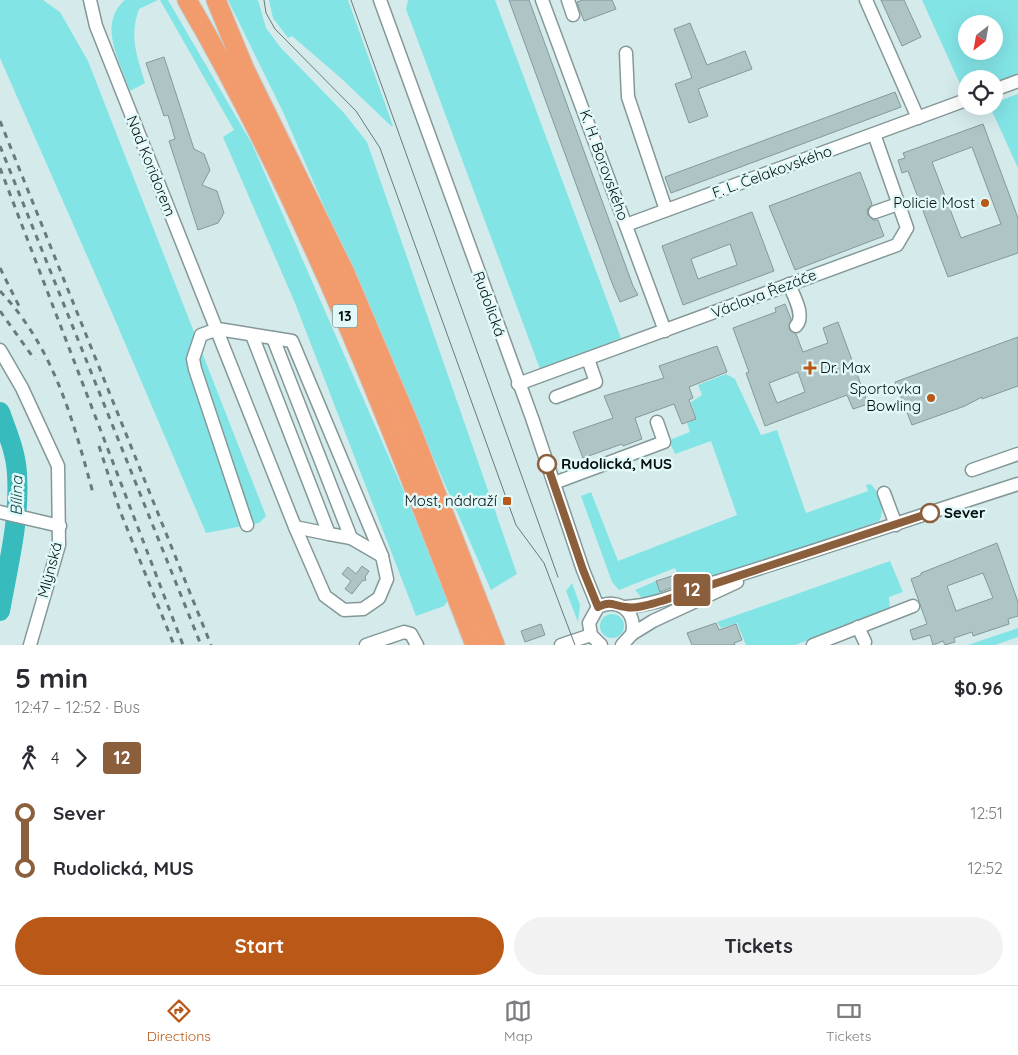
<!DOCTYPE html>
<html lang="en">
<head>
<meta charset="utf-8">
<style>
  :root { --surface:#fff; --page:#f2f2f3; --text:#2b2b33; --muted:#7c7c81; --line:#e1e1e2; --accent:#b95817 }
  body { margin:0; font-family:Quicksand,sans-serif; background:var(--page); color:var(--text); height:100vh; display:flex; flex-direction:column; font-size:19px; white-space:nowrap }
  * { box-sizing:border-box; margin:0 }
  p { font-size:16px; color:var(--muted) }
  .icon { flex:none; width:28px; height:28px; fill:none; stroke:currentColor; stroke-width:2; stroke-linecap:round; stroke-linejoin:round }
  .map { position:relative; height:645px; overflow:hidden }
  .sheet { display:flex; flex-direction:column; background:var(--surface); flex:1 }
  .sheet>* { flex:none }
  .badge { padding:0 10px; border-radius:4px; font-size:18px; line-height:32px }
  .needle { width:32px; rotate:211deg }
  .fabs { position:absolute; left:958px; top:15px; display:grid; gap:10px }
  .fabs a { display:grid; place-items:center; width:45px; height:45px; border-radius:50%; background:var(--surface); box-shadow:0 5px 20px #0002; font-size:25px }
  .map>.badge { position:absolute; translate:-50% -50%; box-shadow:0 0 0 2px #fff }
  .legs { display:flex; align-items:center; gap:8px; height:55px; padding:0 15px; font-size:16px }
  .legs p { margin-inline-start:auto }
  .overview { display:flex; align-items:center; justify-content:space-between; height:85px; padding:0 15px }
  h1 { font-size:28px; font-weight:700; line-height:38px }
  .primary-button { display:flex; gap:10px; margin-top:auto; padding:10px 15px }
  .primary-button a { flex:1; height:58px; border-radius:30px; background:var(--accent); color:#fff; font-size:20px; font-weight:700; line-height:58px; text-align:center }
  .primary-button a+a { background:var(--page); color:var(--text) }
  ul { padding:0 15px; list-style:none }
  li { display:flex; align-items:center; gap:18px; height:55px; font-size:19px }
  li i { display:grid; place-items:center; width:8px; height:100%; margin:0 6px; background:currentColor }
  li i::after { content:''; width:12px; height:12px; margin:-6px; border:4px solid; border-radius:50%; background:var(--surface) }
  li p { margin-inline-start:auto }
  li:first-child i { background:linear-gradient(#0000 50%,currentColor 0) }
  li:last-child i { background:linear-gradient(currentColor 50%,#0000 0) }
  .tabs { display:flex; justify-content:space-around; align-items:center; height:70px; border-top:1px solid var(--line); background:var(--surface); font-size:14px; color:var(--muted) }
  .tabs a { display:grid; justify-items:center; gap:2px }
  .tabs .active { color:var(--accent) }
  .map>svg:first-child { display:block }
  .green { fill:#83e4e6; fill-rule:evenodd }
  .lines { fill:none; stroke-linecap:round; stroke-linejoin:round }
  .river { stroke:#37bbbd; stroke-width:20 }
  .building { fill:#afc5c5; stroke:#849999; fill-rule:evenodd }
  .minor-casing { stroke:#849898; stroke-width:15 }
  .highway-casing { stroke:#c8caca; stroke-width:21 }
  .minor { stroke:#fff; stroke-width:12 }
  .highway { stroke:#f29c6e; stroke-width:19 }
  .tram { stroke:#6a7979; stroke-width:1 }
  .rail { stroke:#6a7979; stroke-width:3; stroke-dasharray:6 6; stroke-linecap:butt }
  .line-1-casing { stroke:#fff; stroke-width:11 }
  .line-1 { stroke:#8b5e3c; stroke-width:8 }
  .poi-dot { fill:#b95817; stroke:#e2f9f9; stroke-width:2 }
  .stop-1-dot { fill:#fff; stroke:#8b5e3c; stroke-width:2.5 }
  .labels { text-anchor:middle; stroke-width:5; stroke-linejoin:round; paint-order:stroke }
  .shield { fill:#e2f9f9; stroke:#485454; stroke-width:1 }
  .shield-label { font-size:14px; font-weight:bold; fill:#060e0e }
  .street-label { font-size:15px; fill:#060e0e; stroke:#e2f9f9 }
  .poi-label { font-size:15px; fill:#060e0e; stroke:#e2f9f9; text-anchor:end }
  .stop-label { font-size:15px; font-weight:bold; fill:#060e0e; stroke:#e2f9f9; text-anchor:start }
  .water-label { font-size:16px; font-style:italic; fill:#0f4849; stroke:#e2f9f9 }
</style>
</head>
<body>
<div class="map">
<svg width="1018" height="645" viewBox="0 0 1018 645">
  <rect width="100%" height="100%" fill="#d5ebeb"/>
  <!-- green -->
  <g class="green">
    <polygon points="0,0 43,0 60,12 88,61 266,516 259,523 206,533 110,308 0,58"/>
    <path d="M 125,0 L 158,0 L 139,9 C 129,37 137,55 145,83 L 130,91 C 120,61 97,24 125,0 Z"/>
    <polygon points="160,0 168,0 252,144 450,597 444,606 416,616 295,303 223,137 234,130"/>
    <polygon points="228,0 258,0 266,28 281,48 344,113 367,142 517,574 491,590 283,112"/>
    <polygon points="269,0 348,0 393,126 391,126 343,80 292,36 288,38 273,18"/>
    <polygon points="408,0 495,0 621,338 540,369 406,9"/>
    <path d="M 922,0 L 1018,0 L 1018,73 L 994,83 L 994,79 L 966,79 L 965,95 ZM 966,24 L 994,24 L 994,51 L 966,51 Z"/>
    <polygon points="1018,94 1018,168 991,109 996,102"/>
    <path d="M 726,374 L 735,379 L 761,435 L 777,430 L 806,513 L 868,491 L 866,485 L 870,484 C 880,491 886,511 879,521 L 733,572 L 682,585 L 675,568 L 619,590 L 612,582 L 581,496 L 591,492 L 618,561 L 737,515 L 711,441 L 675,454 L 670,443 L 672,439 L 690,432 L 687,423 L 696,419 L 691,402 L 702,395 L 698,385 Z"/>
    <polygon points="890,561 903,592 889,597 890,610 795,645 746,645 737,623 721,628 717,622"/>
    <polygon points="656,581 660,593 643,599 635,590"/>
    <polygon points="572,583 580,605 578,622 566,591"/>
    <circle cx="612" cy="626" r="12"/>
    <polygon points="1018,628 1018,637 995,645 968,645"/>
  </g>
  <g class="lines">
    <!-- river -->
    <path class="river" d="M 0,412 C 7,432 16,452 17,474 C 20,520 8,566 0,611"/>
  </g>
  <!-- building -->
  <g class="building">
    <polygon points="509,0 529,0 633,286 638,295 620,302 612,283"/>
    <polygon points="583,0 612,0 616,9 584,21 577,2"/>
    <polygon points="881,0 904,0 921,37 902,46"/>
    <polygon points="690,23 707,65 745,51 752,69 698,89 708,116 689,123 675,84 692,78 674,29"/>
    <polygon points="164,57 194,149 204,154 210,170 202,185 217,191 224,213 218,223 198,230 169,141 175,139 168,115 164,116 146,63"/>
    <polygon points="895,92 901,107 671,193 665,177"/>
    <path d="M 983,124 L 1018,218 L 1018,253 L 948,277 L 908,171 L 902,173 L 898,160 L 905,158 L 903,153 ZM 972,147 L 1001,224 L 961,238 L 932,162 Z"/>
    <polygon points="860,172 872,204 867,210 868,215 873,220 878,220 884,236 795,270 769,206"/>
    <path d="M 752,212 L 774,271 L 683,305 L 662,246 ZM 730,244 L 737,265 L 698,279 L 691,259 Z"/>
    <path d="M 785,304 L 791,319 L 789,329 L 796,334 L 803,352 L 828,343 L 823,328 L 838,322 L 868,404 L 853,409 L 847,395 L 765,426 L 746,373 L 749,372 L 733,328 L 776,312 L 775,308 ZM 798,372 L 805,392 L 777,403 L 769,383 Z"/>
    <polygon points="1018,337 1018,386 982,399 982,397 965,406 912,425 895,382"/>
    <polygon points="717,346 727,372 689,387 693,398 689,400 696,419 682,424 674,404 635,418 642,439 623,446 622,444 583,458 573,432 613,418 604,396 664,378 659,366"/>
    <path d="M 997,543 L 1018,602 L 1018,616 L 1008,619 L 1009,624 L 973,636 L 972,632 L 954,638 L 955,642 L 945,645 L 943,641 L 933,645 L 930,635 L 913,640 L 910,630 L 927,624 L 911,579 L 921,575 L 921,573 ZM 983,573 L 993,598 L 956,611 L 947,586 Z"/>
    <polygon points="362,566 369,571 365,577 366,580 362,581 352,594 345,589 351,581 342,574 348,567 356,574"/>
    <polygon points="675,575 679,585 660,592 656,581"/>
    <polygon points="716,623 719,630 736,624 742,640 734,643 735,645 692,645 687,633"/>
    <polygon points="541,624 545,635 525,642 521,631"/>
  </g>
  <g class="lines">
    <!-- minor casing -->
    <g class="minor-casing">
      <g id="minor">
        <polyline points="90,0 96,26 295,527 325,596 344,610 363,609 379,598 387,579 382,556 292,341 218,329 201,335 193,359 195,369 247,525"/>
        <polyline points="380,0 532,418 583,570 598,607"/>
        <polyline points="542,0 665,331"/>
        <polyline points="568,0 573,15"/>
        <polyline points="866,0 918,118"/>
        <polyline points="626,53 628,97 666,210"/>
        <polyline points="994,90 1018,81"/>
        <polyline points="875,212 898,204"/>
        <polyline points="626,225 966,100"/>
        <path d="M 789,284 C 793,295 806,316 796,326"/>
        <polyline points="252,335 329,534 351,538"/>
        <polyline points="273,338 351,538 382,556"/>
        <polyline points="0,350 22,388 58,466 59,545 30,645"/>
        <polyline points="518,384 897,245 907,228 874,134"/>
        <polyline points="556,397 596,382 588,359"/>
        <polyline points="972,470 1018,454"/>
        <polyline points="554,483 664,442 657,422"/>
        <polyline points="884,493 896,525"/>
        <polyline points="0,512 60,526"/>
        <polyline points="295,527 329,534"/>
        <path d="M 625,607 C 659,605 687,590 719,581 C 819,550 918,516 1018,484"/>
        <polyline points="858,627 865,642"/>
        <polyline points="632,634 653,621 737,582"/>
        <polyline points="366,645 404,632 411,634 417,645"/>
        <polyline points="561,645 591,635"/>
        <path d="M 601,645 L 591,635 L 589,623 L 598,607 C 619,597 637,612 632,634 L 622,645"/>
        <polyline points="813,645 913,606"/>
      </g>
    </g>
    <!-- highway casing -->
    <g class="highway-casing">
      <g id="highway">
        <path d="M 187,0 C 306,205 391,425 475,645"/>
        <polyline points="216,0 245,70 345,273 407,419 495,645"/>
      </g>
    </g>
    <!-- minor -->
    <use href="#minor" class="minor"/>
    <!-- highway -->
    <use href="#highway" class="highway"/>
    <!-- tram -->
    <g class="tram">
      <polyline points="264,0 266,13 275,29 356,111 380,148 516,525 544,563 575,645"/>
      <polyline points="351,0 558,577"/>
    </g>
    <!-- rail -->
    <g class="rail">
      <polyline points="0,121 211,645"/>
      <polyline points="0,146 201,645"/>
      <polyline points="0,168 183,645"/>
      <polyline points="0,268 19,306"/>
      <path d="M 0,291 C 54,348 73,420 93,493"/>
      <polyline points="0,311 35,360"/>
      <polyline points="99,446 120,511 174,645"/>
    </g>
  </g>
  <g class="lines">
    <!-- line-1 casing -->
    <g class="line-1-casing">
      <path id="line-1" d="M 547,464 L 583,570 L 598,607 C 612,600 613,606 626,607 C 637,609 651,604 662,601 L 930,513"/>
    </g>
    <!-- line-1 -->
    <use href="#line-1" class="line-1"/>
  </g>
  <!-- markers -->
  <g class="poi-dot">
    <circle cx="985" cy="203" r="5"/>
    <path d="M807.5 360.5h5v5h5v5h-5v5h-5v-5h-5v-5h5z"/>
    <circle cx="931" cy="398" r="5"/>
    <rect x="502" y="496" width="10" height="10" rx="2.5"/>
  </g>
  <g class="stop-1-dot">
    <circle cx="547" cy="464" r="9"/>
    <circle cx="930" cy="513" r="9"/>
  </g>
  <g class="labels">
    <!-- shield labels -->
    <rect class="shield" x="332.5" y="304.5" width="25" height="23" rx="4"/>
    <g class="shield-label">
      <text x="345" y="321">13</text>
    </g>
    <!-- street labels -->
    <g class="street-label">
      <text transform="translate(604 165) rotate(70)" y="5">K. H. Borovského</text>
      <text transform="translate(151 166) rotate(68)" y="5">Nad Koridorem</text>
      <text transform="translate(772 172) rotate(-20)" y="5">F. L. Čelakovského</text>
      <text transform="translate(764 294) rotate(-21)" y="5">Václava Řezáče</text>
      <text transform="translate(489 304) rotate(70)" y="5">Rudolická</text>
      <text transform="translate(50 570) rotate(-75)" y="5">Mlýnská</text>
    </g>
    <!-- poi labels -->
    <g class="poi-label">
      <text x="975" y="208">Policie Most</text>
      <text x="820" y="373" text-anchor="start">Dr. Max</text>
      <text x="921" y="394">Sportovka<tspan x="921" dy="17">Bowling</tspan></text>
      <text x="497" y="506">Most, nádraží</text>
    </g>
    <!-- stop labels -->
    <g class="stop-label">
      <text x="561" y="469">Rudolická, MUS</text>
      <text x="944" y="518">Sever</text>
    </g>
    <!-- water labels -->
    <g class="water-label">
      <text transform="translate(16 496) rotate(-89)" y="6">Bílina</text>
    </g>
  </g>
</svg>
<div class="fabs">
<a><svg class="needle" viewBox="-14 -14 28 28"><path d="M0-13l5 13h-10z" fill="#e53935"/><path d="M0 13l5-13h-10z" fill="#7c7c81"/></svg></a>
<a><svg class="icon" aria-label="locate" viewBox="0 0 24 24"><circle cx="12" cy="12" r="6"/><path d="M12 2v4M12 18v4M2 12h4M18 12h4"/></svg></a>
</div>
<b class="badge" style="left:692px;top:590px;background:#8b5e3c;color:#fff">12</b>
</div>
<section class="sheet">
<div class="overview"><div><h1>5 min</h1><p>12:47 – 12:52 · Bus</p></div><b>$0.96</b></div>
<div class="legs"><svg class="icon" aria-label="walk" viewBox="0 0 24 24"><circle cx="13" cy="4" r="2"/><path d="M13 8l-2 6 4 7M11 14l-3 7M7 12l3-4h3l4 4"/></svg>4<svg class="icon" aria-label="forward" viewBox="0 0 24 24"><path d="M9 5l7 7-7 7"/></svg><b class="badge" style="background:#8b5e3c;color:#fff">12</b></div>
<ul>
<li><i style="color:#8b5e3c"></i><b>Sever</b><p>12:51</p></li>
<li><i style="color:#8b5e3c"></i><b>Rudolická, MUS</b><p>12:52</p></li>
</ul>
<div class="primary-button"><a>Start</a><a>Tickets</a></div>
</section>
<nav class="tabs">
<a class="active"><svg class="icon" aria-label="directions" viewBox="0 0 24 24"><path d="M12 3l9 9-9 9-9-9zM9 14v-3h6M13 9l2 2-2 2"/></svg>Directions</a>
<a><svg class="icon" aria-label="map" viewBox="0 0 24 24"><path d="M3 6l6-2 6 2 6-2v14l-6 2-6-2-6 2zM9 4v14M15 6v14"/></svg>Map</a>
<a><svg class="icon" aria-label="tickets" viewBox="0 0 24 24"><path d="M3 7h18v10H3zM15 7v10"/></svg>Tickets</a>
</nav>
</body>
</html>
